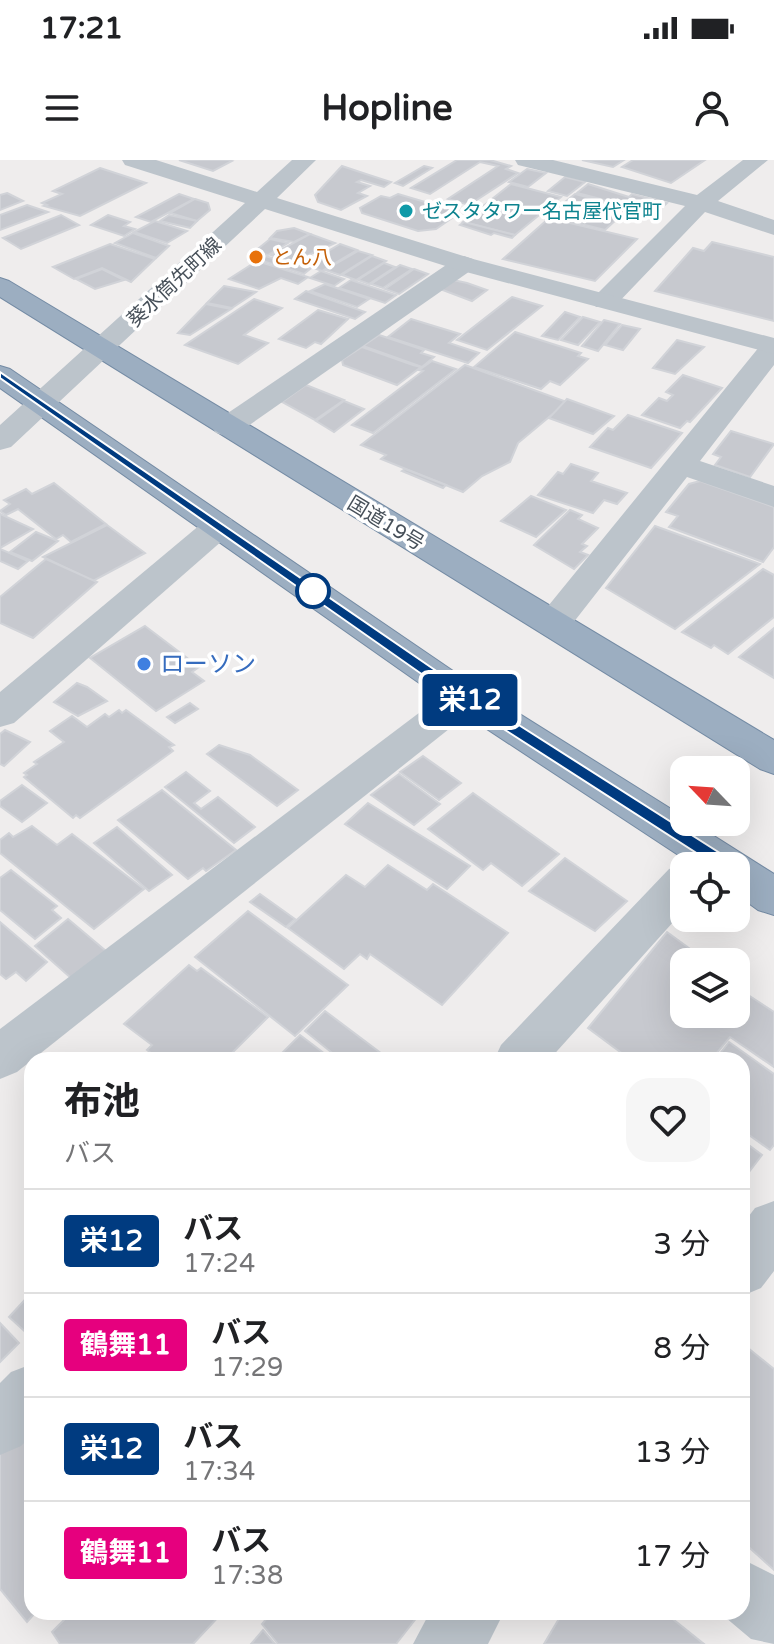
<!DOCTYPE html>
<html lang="ja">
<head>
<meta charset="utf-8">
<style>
  :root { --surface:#fff; --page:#f6f6f6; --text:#202124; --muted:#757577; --line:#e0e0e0 }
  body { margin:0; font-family:"Varela Round","Noto Sans JP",sans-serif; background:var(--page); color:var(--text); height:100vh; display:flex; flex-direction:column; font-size:30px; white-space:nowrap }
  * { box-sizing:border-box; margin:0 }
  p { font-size:26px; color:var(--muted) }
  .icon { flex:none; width:44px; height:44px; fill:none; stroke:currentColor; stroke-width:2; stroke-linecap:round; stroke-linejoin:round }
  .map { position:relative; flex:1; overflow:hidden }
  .details { position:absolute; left:24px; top:892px; width:726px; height:568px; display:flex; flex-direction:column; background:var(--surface); border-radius:24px; box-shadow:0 8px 32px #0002 }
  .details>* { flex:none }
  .badge { padding:0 16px; border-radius:6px; font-size:28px; line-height:52px }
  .needle { width:52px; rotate:295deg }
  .buttons { position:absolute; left:670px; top:596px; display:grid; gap:16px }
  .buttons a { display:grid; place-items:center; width:80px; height:80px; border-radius:16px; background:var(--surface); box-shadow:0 8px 32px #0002; font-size:40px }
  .map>.badge { position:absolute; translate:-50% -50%; box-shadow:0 0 0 4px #fff }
  .round { display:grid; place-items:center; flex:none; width:84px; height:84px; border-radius:24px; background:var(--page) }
  .headline { display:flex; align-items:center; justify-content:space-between; height:136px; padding:0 40px }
  h1 { font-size:38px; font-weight:700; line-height:60px }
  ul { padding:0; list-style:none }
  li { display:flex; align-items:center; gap:24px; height:104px; padding:0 40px; border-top:2px solid var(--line) }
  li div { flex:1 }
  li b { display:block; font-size:30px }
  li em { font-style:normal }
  li .badge { min-width:88px; font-weight:700; text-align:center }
  .status { display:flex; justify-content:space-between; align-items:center; height:56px; padding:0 40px; background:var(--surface); direction:ltr }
  .status svg { height:22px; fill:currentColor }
  header { display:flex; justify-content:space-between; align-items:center; height:104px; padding:0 40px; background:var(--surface); font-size:36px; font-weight:700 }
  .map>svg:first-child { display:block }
  .building { fill:#c7c9cf; stroke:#d1d3d8; stroke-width:2 }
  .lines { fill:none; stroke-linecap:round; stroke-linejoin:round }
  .trunk-casing { stroke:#748ba4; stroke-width:2 }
  .minor { fill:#bcc4cb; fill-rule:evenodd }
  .tertiary { fill:#bcc4cb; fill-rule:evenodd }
  .trunk { fill:#9caec1; fill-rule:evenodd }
  .line { fill:#003b80; stroke:#fff; stroke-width:2 }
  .culture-dot { fill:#0f9aa8; stroke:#fff; stroke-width:3 }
  .food-dot { fill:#e8710a; stroke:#fff; stroke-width:3 }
  .stop-dot { fill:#fff; stroke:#003b80; stroke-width:4 }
  .shop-dot { fill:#3f7fe0; stroke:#fff; stroke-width:3 }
  .labels { text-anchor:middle; stroke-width:7; stroke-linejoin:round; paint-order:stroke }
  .far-culture-label { font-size:20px; fill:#0d838f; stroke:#fff; text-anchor:start }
  .far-food-label { font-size:20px; fill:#c56008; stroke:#fff; text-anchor:start }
  .far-street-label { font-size:20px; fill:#475059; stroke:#fff }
  .shop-label { font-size:24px; fill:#366cbe; stroke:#fff; text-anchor:start }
</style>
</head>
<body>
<div class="status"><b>17:21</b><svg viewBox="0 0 49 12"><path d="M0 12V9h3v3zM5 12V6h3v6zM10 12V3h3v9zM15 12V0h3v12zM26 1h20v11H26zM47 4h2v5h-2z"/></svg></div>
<header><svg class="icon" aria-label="menu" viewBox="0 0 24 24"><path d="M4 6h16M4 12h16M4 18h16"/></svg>Hopline<svg class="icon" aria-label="person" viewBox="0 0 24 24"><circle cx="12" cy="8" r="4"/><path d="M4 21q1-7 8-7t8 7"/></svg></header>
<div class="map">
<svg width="774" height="1484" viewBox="0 0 774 1484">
  <rect width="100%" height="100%" fill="#efeded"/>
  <!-- building -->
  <g class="building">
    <polygon points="179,0 229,0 232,1 213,11"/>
    <polygon points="457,0 490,0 511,6 506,9 518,13 469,45 448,39 498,6 480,2 430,34 411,28"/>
    <polygon points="582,0 624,0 613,7"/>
    <polygon points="633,0 705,0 671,23 622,7"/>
    <polygon points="342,6 369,15 391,22 384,27 361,20 357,22 370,26 358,33 367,36 341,50 318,42 315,35"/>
    <polygon points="424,6 432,8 403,26 395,23"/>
    <polygon points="100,8 146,23 80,56 44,46 47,45 42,43 62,34 53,31"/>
    <polygon points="527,9 546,13 528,27 509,22"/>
    <polygon points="565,17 585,22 567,36 548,31"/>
    <polygon points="511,24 561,37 515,75 463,62"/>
    <polygon points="588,24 629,37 632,34 667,43 656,53 577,33"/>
    <polygon points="7,33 23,41 0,50 0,35"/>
    <polygon points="179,34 194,39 151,62 136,57"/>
    <polygon points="398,34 449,49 452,54 448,57 452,58 436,69 418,71 362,53 360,48 381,36 390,38"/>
    <polygon points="575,34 631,48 639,52 631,59 565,42"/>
    <polygon points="195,39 208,43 210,50 197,61 170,53"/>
    <polygon points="563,43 615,56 613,58 617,59 605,70 549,56"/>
    <polygon points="27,45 48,52 0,70 0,55"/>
    <polygon points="61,55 79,65 21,89 3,78"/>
    <polygon points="108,55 130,62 124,66 135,69 124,76 91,65"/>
    <polygon points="169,55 197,61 190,68 160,61"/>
    <polygon points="549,58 637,79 595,121 503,99"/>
    <polygon points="155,61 187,71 167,83 134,72"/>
    <polygon points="464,62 515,75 512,78 494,73 491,75 460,65"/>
    <polygon points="294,68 310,74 294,82 270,78 277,71"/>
    <polygon points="133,73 169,86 156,98 115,83"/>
    <polygon points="310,74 335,83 291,103 271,95"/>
    <polygon points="270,79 288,83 268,95 254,92"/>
    <polygon points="712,82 774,97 774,161 655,131 693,88 704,91"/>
    <polygon points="110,84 155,99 131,122 102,108 74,119 53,107"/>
    <polygon points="340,84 357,90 322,111 305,105"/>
    <polygon points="358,91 372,95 340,115 325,110"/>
    <polygon points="255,93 310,109 304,114 250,97"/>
    <polygon points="372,96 386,101 356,120 342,115"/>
    <polygon points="257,101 308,117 298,124 281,118 259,129 229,119"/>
    <polygon points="384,103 395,107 369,124 358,120"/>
    <polygon points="400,105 412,109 383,128 371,124"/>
    <polygon points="102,109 124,120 95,129 76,119"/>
    <polygon points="414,109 428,114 399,134 385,129"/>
    <polygon points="321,111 344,119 334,126 310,118"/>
    <polygon points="351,120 396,135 385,143 339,128"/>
    <polygon points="453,120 467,123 487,130 472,141 440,129"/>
    <polygon points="325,124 369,139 357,147 310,131"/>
    <polygon points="224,126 256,132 232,148 207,143"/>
    <polygon points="306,131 365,152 355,159 295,139"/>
    <polygon points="512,137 542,146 487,190 457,180"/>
    <polygon points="254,139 282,148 244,175 268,183 238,204 185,185"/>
    <polygon points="206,144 231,149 190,175 178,173"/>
    <polygon points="318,150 348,159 321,184 315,182 306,188 279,179"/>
    <polygon points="565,152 580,157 558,180 542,176"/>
    <polygon points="583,157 600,162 578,185 561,180"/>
    <polygon points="411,159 460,174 449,183 479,193 468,203 388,177"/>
    <polygon points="604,160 620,164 598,191 582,186"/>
    <polygon points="622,165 640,169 623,190 605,185"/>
    <polygon points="515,172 581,193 578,196 588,199 560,225 550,221 541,229 474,207"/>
    <polygon points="379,175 424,190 421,193 434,197 422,207 363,186"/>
    <polygon points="677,180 704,187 675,214 653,208"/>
    <polygon points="362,187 413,205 421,207 397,225 343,205 342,200"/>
    <polygon points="432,201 456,209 373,273 352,265 423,211 419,210"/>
    <polygon points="465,205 567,242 518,283 510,302 482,316 463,332 381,299 386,295 361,285"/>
    <polygon points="683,215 722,228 690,262 687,261 680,268 642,255 659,238 667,241 673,235 666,232"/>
    <polygon points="306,225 344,240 315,260 282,242"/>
    <polygon points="567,239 614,256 593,274 549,258"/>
    <polygon points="344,241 364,249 334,272 316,261"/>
    <polygon points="628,255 682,273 651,308 590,287 608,268 613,270"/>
    <polygon points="731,271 774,284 750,317 715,305 721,297 713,294"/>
    <polygon points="571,304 598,313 591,321 627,333 617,344 604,340 593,353 538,335 558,312 563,314"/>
    <polygon points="405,309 446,325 443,328 402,311"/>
    <polygon points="700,321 774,347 774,387 763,402 669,367 678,356 666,352 689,324"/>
    <polygon points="54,323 106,364 71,382 63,375 56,379 18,349 6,355 0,351 10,344 4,340 26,329 32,334"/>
    <polygon points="531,336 566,350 536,377 501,361"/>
    <polygon points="570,350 582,355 578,359 598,368 582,384 587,386 580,392 588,395 574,409 534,385"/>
    <polygon points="0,354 33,369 0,388"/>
    <polygon points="107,365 145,393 93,421 43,397"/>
    <polygon points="655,366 760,404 675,469 606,428"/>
    <polygon points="36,372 58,381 32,401 10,392"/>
    <polygon points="0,389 28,401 18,409 0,401"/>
    <polygon points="46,399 97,422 33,478 0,463 0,437"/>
    <polygon points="763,409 774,415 774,457 728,494 714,485 711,488 682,472"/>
    <polygon points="145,466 199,507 192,512 204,521 156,551 90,498"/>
    <polygon points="774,468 774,518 739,497"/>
    <polygon points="77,523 87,527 107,541 78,556 54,542"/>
    <polygon points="190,543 198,549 175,563 167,557"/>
    <polygon points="119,550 122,553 126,550 174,585 169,587 173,591 80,658 76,655 73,658 24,617 27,615 24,613 37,604 34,602 64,582 50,571 72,556 87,567 105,554 109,557"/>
    <polygon points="5,570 30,582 4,606 0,604 0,574"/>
    <polygon points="219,585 250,595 298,630 277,646 207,594"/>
    <polygon points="423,596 461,623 439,640 400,612"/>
    <polygon points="186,612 210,631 194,643 201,649 218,637 255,667 234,683 165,627"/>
    <polygon points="399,614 440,644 414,665 371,635"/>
    <polygon points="22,625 47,643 22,662 0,646 0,641"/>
    <polygon points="162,630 236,690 206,711 203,708 188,719 118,660"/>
    <polygon points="473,633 559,694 522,726 491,703 483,710 428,669"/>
    <polygon points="368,643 470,706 447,729 345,664"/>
    <polygon points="32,666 57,685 72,674 144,729 94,769 0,693 0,680 9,673 13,677"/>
    <polygon points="117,667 172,715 149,731 94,683"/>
    <polygon points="565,698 627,741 595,771 529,731"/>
    <polygon points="388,705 427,730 433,724 508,773 442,845 370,794 367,799 360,794 344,809 288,768 346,715 365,727"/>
    <polygon points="11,710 57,746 52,750 61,758 35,779 0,750 0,718"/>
    <polygon points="260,734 295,759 286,767 250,742"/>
    <polygon points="248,751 348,825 295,876 195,797"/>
    <polygon points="68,759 106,791 72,819 35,786"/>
    <polygon points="0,762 47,802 26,821 16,812 6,819 0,814"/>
    <polygon points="667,772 704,799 684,802 684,854 736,854 736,827 774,852 774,907 730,877 711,900 631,900 588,868"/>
    <polygon points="189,805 197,811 201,808 268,857 225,900 160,900 147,890 152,885 124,864"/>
    <polygon points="325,851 390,900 341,900 305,871"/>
    <polygon points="300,875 333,900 278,897"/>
    <polygon points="729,882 774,914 774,985 770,990 742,970 742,900 715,900"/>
    <polygon points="742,980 762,995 742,1021"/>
    <polygon points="32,1132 32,1178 9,1157"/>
    <polygon points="0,1163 19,1183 0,1202"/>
    <polygon points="748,1188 774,1209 774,1410 742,1381 742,1196"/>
    <polygon points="32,1266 32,1452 36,1452 27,1462 0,1429 0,1289"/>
    <polygon points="72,1452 223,1452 193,1484 60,1484 52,1472"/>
    <polygon points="272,1452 421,1452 396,1484 278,1484 262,1464"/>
    <polygon points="563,1452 664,1452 704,1484 544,1484"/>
    <polygon points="263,1470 275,1484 251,1484"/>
  </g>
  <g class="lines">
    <!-- trunk casing -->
    <g class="trunk-casing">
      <g id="trunk">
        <polygon points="0,118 9,121 774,580 774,614 760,609 0,137"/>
        <polygon points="0,206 10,209 478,528 684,657 684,662 692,662 774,714 774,755 758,750 736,734 736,706 695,706 452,546 0,228"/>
      </g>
    </g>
    <!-- minor -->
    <g class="minor">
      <polygon points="515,0 553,0 697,35 743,0 768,0 718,41 774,60 774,75 705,52 614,147 596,147 592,141 596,135 685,46 518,5"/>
      <polygon points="464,96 473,99 477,104 473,109 238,273 227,276 216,273 212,267 216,261 455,99"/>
      <polygon points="774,179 774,205 700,301 774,326 774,347 687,317 566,472 553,476 540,472 535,464 540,456 764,181"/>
      <polygon points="219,356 231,359 235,366 231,373 14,563 0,567 0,532 207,359"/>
      <polygon points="465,524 478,528 484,537 478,546 17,912 0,919 0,869 452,528"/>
      <polygon points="684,704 691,706 684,706 684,750 549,900 494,900 501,885 669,709"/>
      <polygon points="774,1041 774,1111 761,1128 742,1136 742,1065 755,1048"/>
      <polygon points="32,1204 32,1275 21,1286 0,1295 0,1223 11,1212"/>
      <polygon points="742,1399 774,1415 774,1484 751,1479 719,1452 742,1452"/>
      <polygon points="430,1452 504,1452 488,1484 413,1484"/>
    </g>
    <!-- tertiary -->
    <polygon class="tertiary" points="122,0 156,0 257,32 292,0 316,0 277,38 473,99 774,178 774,194 455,109 265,49 11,287 0,290 0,265 245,43 125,5"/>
    <!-- trunk -->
    <use href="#trunk" class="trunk"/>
  </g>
  <!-- line -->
  <polygon class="line" points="0,212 470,534 734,702 734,710 723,710 460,541 0,218"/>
  <!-- markers -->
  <circle class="culture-dot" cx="406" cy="51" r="8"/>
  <circle class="food-dot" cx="256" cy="97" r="8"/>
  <circle class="stop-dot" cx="313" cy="431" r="16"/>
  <circle class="shop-dot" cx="144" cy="504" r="8"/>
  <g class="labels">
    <!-- far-culture labels -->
    <g class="far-culture-label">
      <text x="422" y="58">ゼスタタワー名古屋代官町</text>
    </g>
    <!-- far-food labels -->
    <g class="far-food-label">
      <text x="272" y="104">とん八</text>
    </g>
    <!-- far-street labels -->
    <g class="far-street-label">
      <text transform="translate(174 122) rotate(-43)" y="7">葵水筒先町線</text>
      <text transform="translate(386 363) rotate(31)" y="7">国道19号</text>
    </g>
    <!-- shop labels -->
    <g class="shop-label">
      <text x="160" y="512">ローソン</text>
    </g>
  </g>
</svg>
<div class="buttons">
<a><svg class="needle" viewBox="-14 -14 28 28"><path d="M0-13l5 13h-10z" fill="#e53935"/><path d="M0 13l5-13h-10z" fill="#757577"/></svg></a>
<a><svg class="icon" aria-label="locate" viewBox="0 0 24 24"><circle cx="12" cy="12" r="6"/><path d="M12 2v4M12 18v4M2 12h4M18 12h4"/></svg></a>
<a><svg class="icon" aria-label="layers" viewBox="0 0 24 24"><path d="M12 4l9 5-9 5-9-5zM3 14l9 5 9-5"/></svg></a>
</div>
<b class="badge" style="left:470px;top:540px;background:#003b80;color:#fff">栄12</b>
<section class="details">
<div class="headline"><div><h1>布池</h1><p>バス</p></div><a class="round"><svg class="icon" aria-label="heart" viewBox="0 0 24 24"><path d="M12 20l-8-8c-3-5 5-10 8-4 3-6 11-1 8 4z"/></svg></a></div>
<ul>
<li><span class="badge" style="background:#003b80;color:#fff">栄12</span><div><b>バス</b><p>17:24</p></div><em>3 分</em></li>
<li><span class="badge" style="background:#e6007e;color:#fff">鶴舞11</span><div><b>バス</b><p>17:29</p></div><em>8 分</em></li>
<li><span class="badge" style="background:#003b80;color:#fff">栄12</span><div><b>バス</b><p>17:34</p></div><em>13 分</em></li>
<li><span class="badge" style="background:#e6007e;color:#fff">鶴舞11</span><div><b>バス</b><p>17:38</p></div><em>17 分</em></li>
</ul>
</section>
</div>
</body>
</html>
